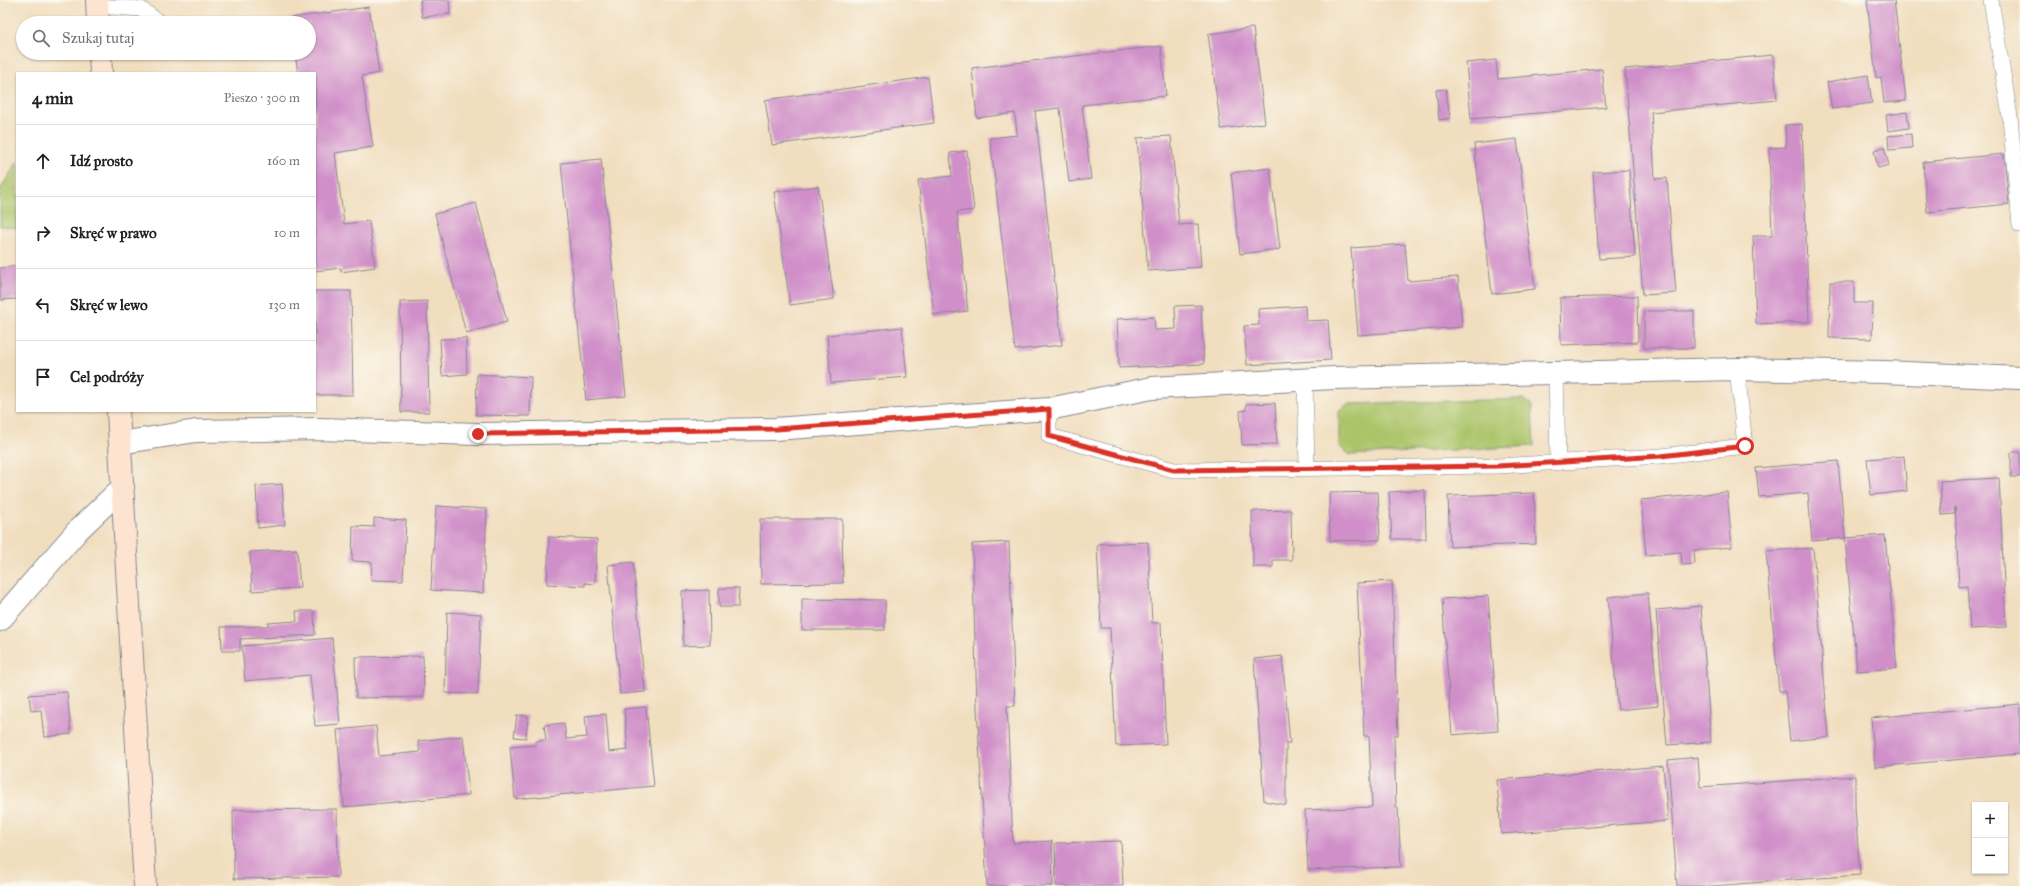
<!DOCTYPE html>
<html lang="pl">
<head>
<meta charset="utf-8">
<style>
	body { margin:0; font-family:"IM FELL Great Primer",serif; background:#f2f2f2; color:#222 }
	.controls { position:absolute; right:12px; bottom:12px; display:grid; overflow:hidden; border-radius:0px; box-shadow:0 1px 3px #0004 }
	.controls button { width:36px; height:36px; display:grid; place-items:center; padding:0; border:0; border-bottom:1px solid #e0e0e0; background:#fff; color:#222; font:20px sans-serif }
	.stop { position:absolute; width:12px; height:12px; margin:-9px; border:3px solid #d93025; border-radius:50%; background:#fff }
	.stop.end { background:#d93025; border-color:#fff; box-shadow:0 1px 4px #0008 }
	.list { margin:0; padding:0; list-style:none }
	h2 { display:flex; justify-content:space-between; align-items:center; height:52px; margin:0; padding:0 16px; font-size:17px }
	h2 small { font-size:13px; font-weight:400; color:#767676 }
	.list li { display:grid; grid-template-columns:26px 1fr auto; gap:12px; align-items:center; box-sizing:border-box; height:72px; padding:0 16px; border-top:1px solid #e0e0e0 }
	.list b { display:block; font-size:15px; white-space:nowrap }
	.list em { font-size:13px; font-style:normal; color:#767676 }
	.icon { flex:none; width:22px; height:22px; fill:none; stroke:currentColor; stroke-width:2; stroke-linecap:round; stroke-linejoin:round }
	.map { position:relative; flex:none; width:2020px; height:886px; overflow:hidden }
	.search { position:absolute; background:#fff; box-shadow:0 1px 3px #0004; left:16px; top:16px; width:300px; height:44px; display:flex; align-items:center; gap:10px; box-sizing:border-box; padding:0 14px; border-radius:22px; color:#767676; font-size:15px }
	.panel { position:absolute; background:#fff; box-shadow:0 1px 3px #0004; left:16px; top:72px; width:300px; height:340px; border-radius:0px }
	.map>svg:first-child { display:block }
</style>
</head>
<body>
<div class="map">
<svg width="2020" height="886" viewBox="0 0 2020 886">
	<rect width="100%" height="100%" fill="#fbf7ec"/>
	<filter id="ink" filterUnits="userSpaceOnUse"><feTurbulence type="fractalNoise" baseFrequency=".025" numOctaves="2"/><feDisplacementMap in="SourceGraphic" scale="8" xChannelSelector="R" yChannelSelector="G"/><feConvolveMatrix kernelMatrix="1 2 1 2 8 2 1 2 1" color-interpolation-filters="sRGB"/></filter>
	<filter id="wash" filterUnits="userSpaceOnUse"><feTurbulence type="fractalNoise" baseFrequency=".012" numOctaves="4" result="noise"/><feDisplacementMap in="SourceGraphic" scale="16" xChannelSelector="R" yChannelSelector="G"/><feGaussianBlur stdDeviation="0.9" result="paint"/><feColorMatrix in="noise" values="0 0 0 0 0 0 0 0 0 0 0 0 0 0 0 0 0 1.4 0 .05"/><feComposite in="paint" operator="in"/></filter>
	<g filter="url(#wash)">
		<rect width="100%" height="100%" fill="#f1debf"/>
		<path fill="#abc469" stroke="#637a64" d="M17,162V228L0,226V190Z
			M1523,399L1532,406L1534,446L1350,455L1339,446V410L1348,404Z"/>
		<g id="blocks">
			<path fill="#d08fc9" d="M420,0H449L450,14L422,17Z
				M1867,0H1894L1906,101L1884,103L1881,77L1876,78Z
				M369,7L379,73L362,76L373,147L335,153L344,224L369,221L375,267L341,272V268L315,271V73H298L295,53H309V23H290V18Z
				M1253,28L1265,123L1221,129L1208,34Z
				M1161,46L1166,96L1082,105L1091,179L1069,182L1060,108L1035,111L1062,345L1015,350L990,138L1017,135L1015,113L977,118L972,68Z
				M1773,55L1777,100L1651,112L1655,179L1667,178L1676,293L1643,295L1625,69Z
				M1496,60L1498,79L1602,69L1606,107L1471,119L1466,63Z
				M1868,75L1872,103L1832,109L1827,82Z
				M928,77L934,123L772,145L765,100Z
				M1446,89L1450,118L1439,120L1436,90Z
				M1907,112L1909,128L1888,131L1886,115Z
				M1802,124L1809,322L1756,324L1753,236H1772L1769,148L1786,147L1785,125Z
				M1911,134L1912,148L1889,150L1888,136Z
				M1171,136L1179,225L1198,224L1201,267L1148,271L1137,138Z
				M1517,139L1535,289L1492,294L1474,144Z
				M1884,147L1889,165L1878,168L1874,150Z
				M967,151L974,210L957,212L968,311L934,315L918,180L952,176L950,153Z
				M2004,154L2009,204L1927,212L1923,162Z
				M601,159L626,396L586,400L561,163Z
				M1270,168L1280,249L1240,254L1231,173Z
				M1629,170L1635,257L1599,259L1593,172Z
				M818,186L834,299L790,305L774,192Z
				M476,203L507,322L466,333L435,214Z
				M1405,244L1408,281L1458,277L1462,327L1358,335L1351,248Z
				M17,266V299L0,300V268Z
				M1830,282H1854V303H1873L1872,339L1829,338Z
				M315,291H351L353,395H315Z
				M1637,296L1638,342L1561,345L1560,298Z
				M427,301L429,412H401L400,302Z
				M1201,305L1204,364L1119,368L1117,319L1154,317L1155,330L1176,329L1175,306Z
				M1305,306L1306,321L1328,320L1331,360L1247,365L1244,326L1259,325L1258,309Z
				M1644,311H1694V348H1644Z
				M902,327L907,377L831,383L827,335Z
				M466,338L467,374L442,376L440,339Z
				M477,374L531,377L530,416L476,415Z
				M1275,403L1277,444L1242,445L1240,411L1246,410V404Z
				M2011,452H2020V477H2011Z
				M1904,456L1907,491L1871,495L1867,459Z
				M1838,461L1845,538L1812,541L1808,493L1759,497L1756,468Z
				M1999,478L2006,627L1970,629L1967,586L1959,587L1955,507V514L1942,515L1940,481Z
				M282,484L285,525L258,528L256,486Z
				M1425,490L1426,539H1392L1389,492Z
				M1378,492L1380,540L1330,541L1329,493Z
				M1727,492L1732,547L1694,550L1695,564L1682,565L1681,552L1646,555L1641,500Z
				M1534,493L1536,544L1450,547L1448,496Z
				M436,506L487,509L483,593L431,590Z
				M1291,510L1292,560H1273V567H1253L1252,511Z
				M374,518L406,520L403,581L371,580L372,562L352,561L353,526L374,527Z
				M760,519H842L843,583L761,584Z
				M1885,535L1897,668L1857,671L1845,538Z
				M549,537L597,539L595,584L585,583V586L547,584Z
				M1009,542L1015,706H1007L1013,843L1052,841L1053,886H987L977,707L972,544Z
				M1148,542L1152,623H1161L1166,744L1116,746L1110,628H1101L1097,544Z
				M1813,548L1829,737L1790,741L1785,691H1779L1766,551Z
				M297,549L300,588L252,591L250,552Z
				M633,562L645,692L620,694L608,565Z
				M1392,581L1398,735H1394L1396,807H1398L1401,867L1308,870L1305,810L1372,807L1369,736H1364L1357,583Z
				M719,588H739L738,607H719Z
				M709,590L710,645L683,646L682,591Z
				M1648,593L1658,706L1618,710L1608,597Z
				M1488,596L1498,731L1452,735L1442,599Z
				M802,599L885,600V630H802Z
				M1701,606L1711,742L1667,745L1656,610Z
				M296,611H314L315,635L240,639V651H222L221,627L268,626V623L297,621Z
				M447,612L481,614L478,694L445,693Z
				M332,638L340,724L315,726L310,675L245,681L242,646Z
				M423,656L424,697L356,698L355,657Z
				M1282,656L1290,743H1286V805L1264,801L1254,659Z
				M67,692L71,734L44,737L41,710L31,711L29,695Z
				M2020,704V754L1875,767L1871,718Z
				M646,707L654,786L515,799L510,747L536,745V741L546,740L544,725L564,723L566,739L587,737L585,716L606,714L609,752L628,750L624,709Z
				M517,715L528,716L526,738L514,737Z
				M376,726L379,756L420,752L418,741L463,736L469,795L344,807L337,730Z
				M1698,757L1700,787L1855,776V807L1860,875L1711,886H1677L1668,760Z
				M1663,766L1668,821L1501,834L1497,780Z
				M337,809L338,877L234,879L233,810Z
				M1121,841L1123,886H1056L1055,843Z"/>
		</g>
	</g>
	<g filter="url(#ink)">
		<use href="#blocks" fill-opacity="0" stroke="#86868e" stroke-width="1"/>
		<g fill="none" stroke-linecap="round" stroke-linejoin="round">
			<defs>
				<path id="service" d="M1991,0L2010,117L2020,225
					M98,6L141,9L160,23
					M1556,373L1558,463
					M1305,379L1307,468
					M1049,409V436L1174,470L1498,466L1661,456L1745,446L1737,369"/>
				<path id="minor" d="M120,443L196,431L320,429L478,434L775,429L1049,409L1152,388L1334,378L1737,369L1884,372L2020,378
					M0,620L79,529L123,487"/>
				<path id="secondary" d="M97,0L98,23
					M100,53L101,73
					M118,411L145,886"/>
			</defs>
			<use href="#service" stroke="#86868e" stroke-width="16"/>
			<use href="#minor" stroke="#86868e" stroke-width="24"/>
			<use href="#secondary" stroke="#86868e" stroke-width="24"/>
			<use href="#service" stroke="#fff" stroke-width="15"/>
			<use href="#minor" stroke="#fff" stroke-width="22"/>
			<use href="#secondary" stroke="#fde4d1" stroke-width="22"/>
		</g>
	</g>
	<g fill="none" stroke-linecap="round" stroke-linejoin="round" filter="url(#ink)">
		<path stroke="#d93025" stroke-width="5" d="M478,434L776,429L1049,409V436L1174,470L1498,466L1661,456L1745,446"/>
	</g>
</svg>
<div class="controls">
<button>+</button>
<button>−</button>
</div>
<div class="stop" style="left:1745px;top:446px"></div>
<div class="stop end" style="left:478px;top:434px"></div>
<div class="search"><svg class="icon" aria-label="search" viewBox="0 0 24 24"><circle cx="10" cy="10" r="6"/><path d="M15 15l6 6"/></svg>Szukaj tutaj</div>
<section class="panel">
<h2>4 min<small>Pieszo · 300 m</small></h2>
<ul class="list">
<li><svg class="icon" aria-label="ahead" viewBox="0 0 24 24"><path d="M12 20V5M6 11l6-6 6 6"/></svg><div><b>Idź prosto</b></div><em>160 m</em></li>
<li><svg class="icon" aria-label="right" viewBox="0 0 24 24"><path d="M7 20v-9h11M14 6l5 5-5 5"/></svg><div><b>Skręć w prawo</b></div><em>10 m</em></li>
<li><svg class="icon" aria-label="left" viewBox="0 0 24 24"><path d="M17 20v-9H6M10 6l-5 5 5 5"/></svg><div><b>Skręć w lewo</b></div><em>130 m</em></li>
<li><svg class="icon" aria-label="arrive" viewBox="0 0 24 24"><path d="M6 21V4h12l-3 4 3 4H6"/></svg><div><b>Cel podróży</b></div></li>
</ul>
</section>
</div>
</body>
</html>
